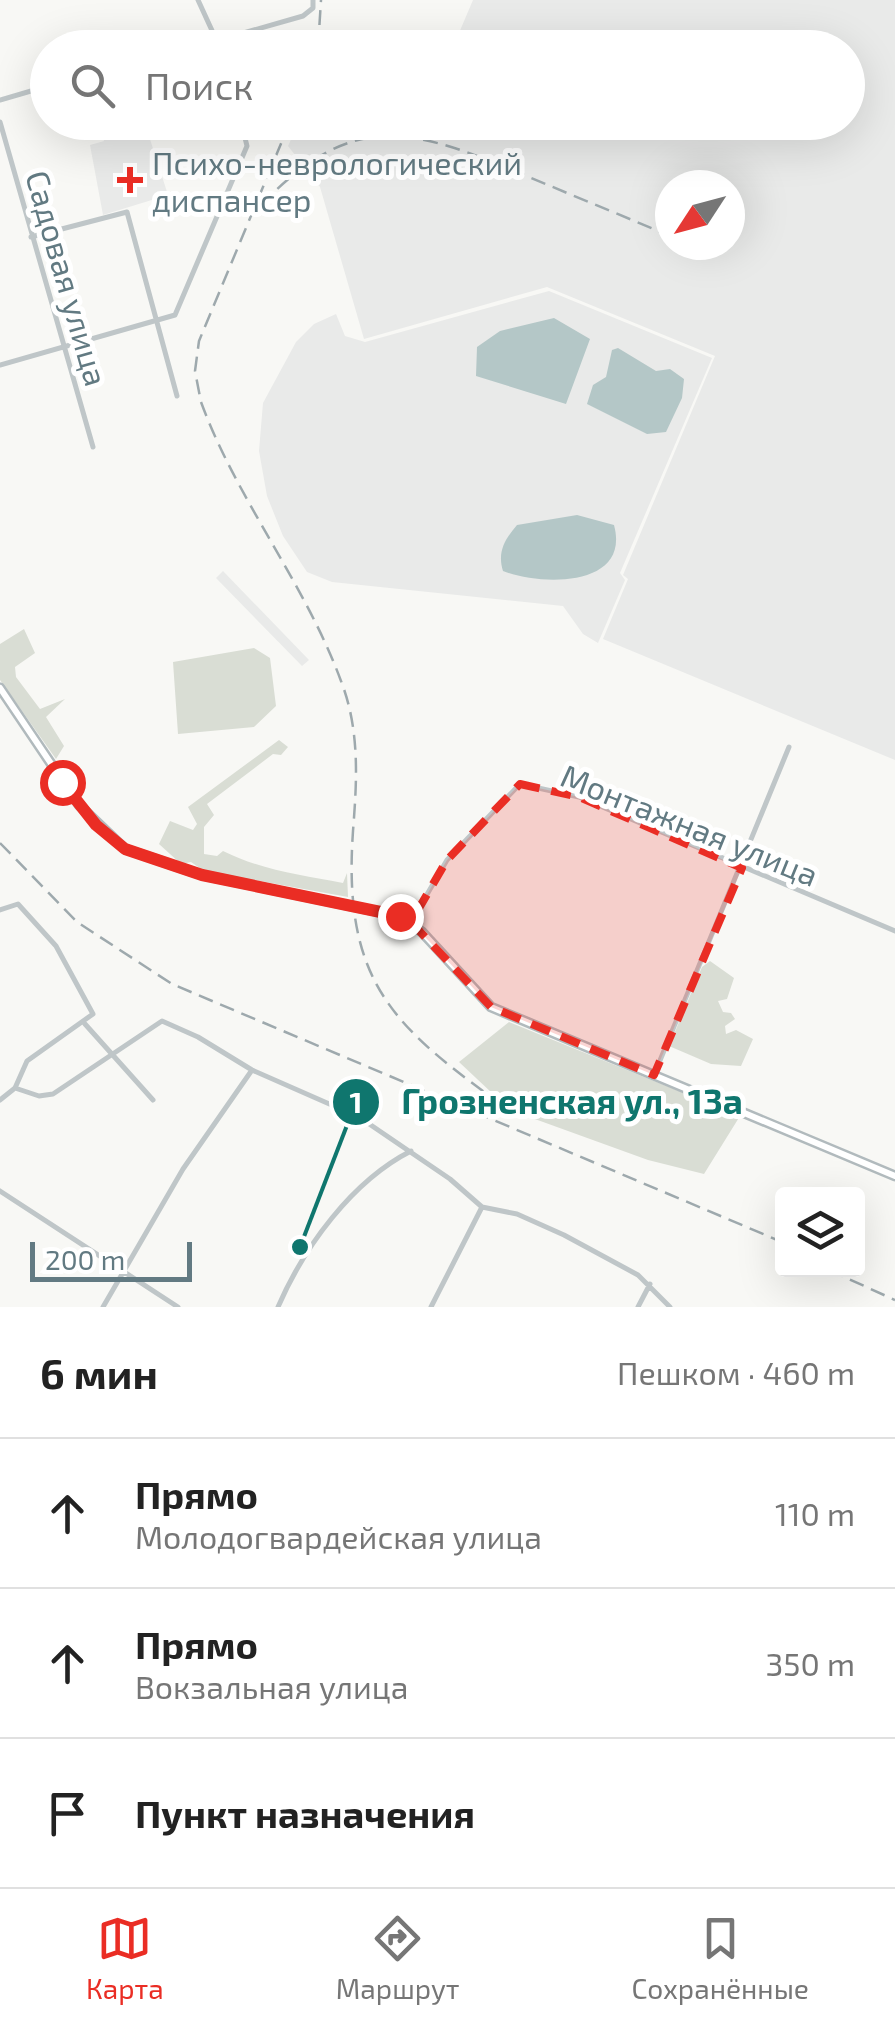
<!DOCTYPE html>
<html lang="ru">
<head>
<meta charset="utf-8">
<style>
	body { margin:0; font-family:"Exo 2",sans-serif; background:#f6f6f6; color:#222 }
	.controls { position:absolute; right:30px; bottom:30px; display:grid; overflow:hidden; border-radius:10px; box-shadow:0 10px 40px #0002 }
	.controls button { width:90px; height:90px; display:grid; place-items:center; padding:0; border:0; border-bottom:2px solid #e0e0e0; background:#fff; color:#222; font:50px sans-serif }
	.compass { position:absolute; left:655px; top:170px; width:90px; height:90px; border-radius:50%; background:#fff; box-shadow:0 10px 40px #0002; rotate:234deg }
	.scale { position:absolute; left:30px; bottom:25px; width:162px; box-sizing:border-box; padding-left:10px; border:5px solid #627a82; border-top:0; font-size:28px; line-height:35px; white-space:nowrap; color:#627a82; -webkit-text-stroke:8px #fff; paint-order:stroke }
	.stop { position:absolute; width:30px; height:30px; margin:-22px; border:8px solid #ea2d24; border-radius:50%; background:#fff }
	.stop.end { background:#ea2d24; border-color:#fff; box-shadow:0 2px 10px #0008 }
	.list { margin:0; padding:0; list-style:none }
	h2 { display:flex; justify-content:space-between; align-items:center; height:130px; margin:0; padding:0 40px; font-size:42px }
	h2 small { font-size:32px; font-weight:400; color:#767676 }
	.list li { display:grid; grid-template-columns:65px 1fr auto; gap:30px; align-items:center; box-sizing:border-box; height:150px; padding:0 40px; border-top:2px solid #e0e0e0 }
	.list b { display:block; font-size:38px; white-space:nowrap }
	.list p { margin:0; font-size:32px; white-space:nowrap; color:#767676 }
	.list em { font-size:32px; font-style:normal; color:#767676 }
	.icon { flex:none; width:55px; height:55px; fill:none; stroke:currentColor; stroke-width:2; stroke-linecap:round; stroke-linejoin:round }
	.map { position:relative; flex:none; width:895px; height:1307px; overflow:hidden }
	.search { position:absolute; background:#fff; box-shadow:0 10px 40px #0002; left:30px; right:30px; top:30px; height:110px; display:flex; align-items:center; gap:25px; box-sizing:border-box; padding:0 35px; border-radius:55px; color:#767676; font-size:38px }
	.sheet { height:580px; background:#fff }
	nav { display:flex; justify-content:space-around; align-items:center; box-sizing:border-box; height:140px; border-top:2px solid #e0e0e0; background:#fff; font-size:28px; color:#767676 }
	nav a { display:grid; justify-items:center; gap:5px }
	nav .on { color:#ea2d24 }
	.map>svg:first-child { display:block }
</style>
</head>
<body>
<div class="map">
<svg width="895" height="1307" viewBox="0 0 895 1307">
	<rect width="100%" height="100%" fill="#f8f8f5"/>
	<path fill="#e9eae9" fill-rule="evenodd" d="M473,0H895V760L603,639L628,579L623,575L715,356L547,287L364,339L320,187L288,146L299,122H848V48L453,47ZM670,185H730V245H670Z
		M189,123L149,136L168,195L103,215L90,145L104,141L99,123Z
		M549,291L712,358L620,573L625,580L598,643L583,634L563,606L332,582L307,572L283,536L267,496L259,451L263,403L296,342L314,324L336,314L345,336L365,342Z
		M223,571L309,660L302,666L216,578Z"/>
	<path fill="#d9ddd4" d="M24,629L35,653L15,667L16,677L40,709L65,699L46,717L64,746L56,759L0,680V644Z
		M254,648L270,658L276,706L254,727L178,734L173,662Z
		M279,740L288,747L281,755L273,754L207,804L214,815L204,827V854L217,856L223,851C261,870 301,875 343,883L347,873L348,897L204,871L191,862L181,864L159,844L170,821L193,830L197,824L188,807Z
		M710,961L734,978L727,999L718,1001L723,1012L731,1013L735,1019L725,1026L726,1034L736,1030L753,1039L741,1066L711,1064L669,1046L702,967Z
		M509,1022L740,1116L704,1174L648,1160L510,1110L459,1062Z"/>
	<path fill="#b4c7c7" d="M554,318L590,339L566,404L476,376L477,347L500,331Z
		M618,348L656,371L670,369L684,379L682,398L666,432L647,434L587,404L593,385L606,377L612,350Z
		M577,515L614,525C631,588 540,586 503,571C497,552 505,539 517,525Z"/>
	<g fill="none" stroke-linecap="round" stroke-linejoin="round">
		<defs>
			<path id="secondary" d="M0,688L79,805L125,849L202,875L399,916L422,932L491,1007L895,1176"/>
		</defs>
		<use href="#secondary" stroke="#b1babd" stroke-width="11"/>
		<path stroke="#bfc6c8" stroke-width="5" d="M198,0L220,48
			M191,48L303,16L313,8V0
			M0,100L48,86
			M0,122L93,447
			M31,237L127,212L177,396
			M0,365L175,315L247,146L241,122
			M0,910L18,904L56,946L93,1014L27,1061L15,1088L0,1100
			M411,922L447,860L520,784L579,797L895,931
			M85,1024L153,1100
			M654,1075L789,747
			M15,1088L39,1096L53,1094L162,1021L198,1037L252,1070L359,1117L450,1179L482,1207L517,1214L564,1235L638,1275L670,1307
			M0,1191L178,1307
			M103,1307L183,1169L252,1070
			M278,1307C304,1247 352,1181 411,1151
			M431,1307L482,1207
			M638,1307L650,1284"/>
		<use href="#secondary" stroke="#fff" stroke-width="6"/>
		<path stroke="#9ea9ad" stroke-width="2.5" stroke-dasharray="15 8" stroke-linecap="butt" d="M318,48L321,0
			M290,122L199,341L195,371L201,402C237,500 305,583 341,681C360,730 357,780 353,831C342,987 397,1030 515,1114
			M261,205C353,109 412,128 522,174C571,195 621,215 670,236
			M0,843L77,922L172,984L782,1242
			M829,1270L895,1300"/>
	</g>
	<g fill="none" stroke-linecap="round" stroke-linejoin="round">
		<path stroke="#ea2d24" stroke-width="12" d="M62,782L96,825L125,849L202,875L400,916"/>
	</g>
	<path fill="#ea2d24" fill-opacity="0.2" stroke="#ea2d24" stroke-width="8" stroke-dasharray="20 12" stroke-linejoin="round" d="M520,784L579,797L742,868L654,1075L491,1007L411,922L447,860Z"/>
	<path fill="#ea2d24" stroke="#fff" stroke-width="4" d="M125 165h10v10h10v10h-10v10h-10v-10h-10v-10h10z"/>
	<g text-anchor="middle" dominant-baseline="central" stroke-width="10" stroke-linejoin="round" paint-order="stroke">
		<g font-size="32" fill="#627a82" stroke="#fff" text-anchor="start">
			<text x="152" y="162">Психо-неврологический<tspan x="152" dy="37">диспансер</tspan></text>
		</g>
		<g font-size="32" fill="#627a82" stroke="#fff">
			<text transform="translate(68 278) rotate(74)">Садовая улица</text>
			<text transform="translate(690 824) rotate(22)">Монтажная улица</text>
		</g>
	</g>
	<path fill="none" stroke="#0f766e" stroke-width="4" d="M300 1247L356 1102"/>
	<g fill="#0f766e" stroke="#fff" stroke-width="4">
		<circle cx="300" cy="1247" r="10"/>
		<circle cx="356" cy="1102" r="25"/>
	</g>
	<g font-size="30" text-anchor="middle" font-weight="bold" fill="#fff">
		<text x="356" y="1113">1</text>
	</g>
	<g font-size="35" text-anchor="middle" font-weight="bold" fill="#0f766e" stroke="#fff" stroke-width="10" stroke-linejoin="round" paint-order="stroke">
		<text x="572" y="1114">Грозненская ул., 13а</text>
	</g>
</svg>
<div class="controls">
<button><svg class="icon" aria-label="layers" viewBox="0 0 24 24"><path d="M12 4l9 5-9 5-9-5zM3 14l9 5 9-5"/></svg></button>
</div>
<svg class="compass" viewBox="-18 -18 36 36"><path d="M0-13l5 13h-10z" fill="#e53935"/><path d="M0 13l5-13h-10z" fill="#767676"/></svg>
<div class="scale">200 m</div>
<div class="stop" style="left:62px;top:782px"></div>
<div class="stop end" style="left:400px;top:916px"></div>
<div class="search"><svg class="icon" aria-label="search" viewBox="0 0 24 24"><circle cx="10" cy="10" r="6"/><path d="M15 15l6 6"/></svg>Поиск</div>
</div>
<section class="sheet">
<h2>6 мин<small>Пешком · 460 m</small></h2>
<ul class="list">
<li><svg class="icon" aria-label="ahead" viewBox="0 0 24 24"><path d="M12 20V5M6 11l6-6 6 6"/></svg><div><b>Прямо</b><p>Молодогвардейская улица</p></div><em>110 m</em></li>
<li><svg class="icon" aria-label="ahead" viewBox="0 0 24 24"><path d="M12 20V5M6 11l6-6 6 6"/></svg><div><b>Прямо</b><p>Вокзальная улица</p></div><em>350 m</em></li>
<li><svg class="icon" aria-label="arrive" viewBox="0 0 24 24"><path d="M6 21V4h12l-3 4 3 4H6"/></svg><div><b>Пункт назначения</b></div></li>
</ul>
</section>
<nav>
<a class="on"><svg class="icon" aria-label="map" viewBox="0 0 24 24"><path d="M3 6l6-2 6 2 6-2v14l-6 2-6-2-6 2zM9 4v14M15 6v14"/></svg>Карта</a>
<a><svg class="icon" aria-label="directions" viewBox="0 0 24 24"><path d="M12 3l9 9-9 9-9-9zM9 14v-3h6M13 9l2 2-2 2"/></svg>Маршрут</a>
<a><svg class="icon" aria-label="saved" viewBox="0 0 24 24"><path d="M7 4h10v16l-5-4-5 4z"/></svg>Сохранённые</a>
</nav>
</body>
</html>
